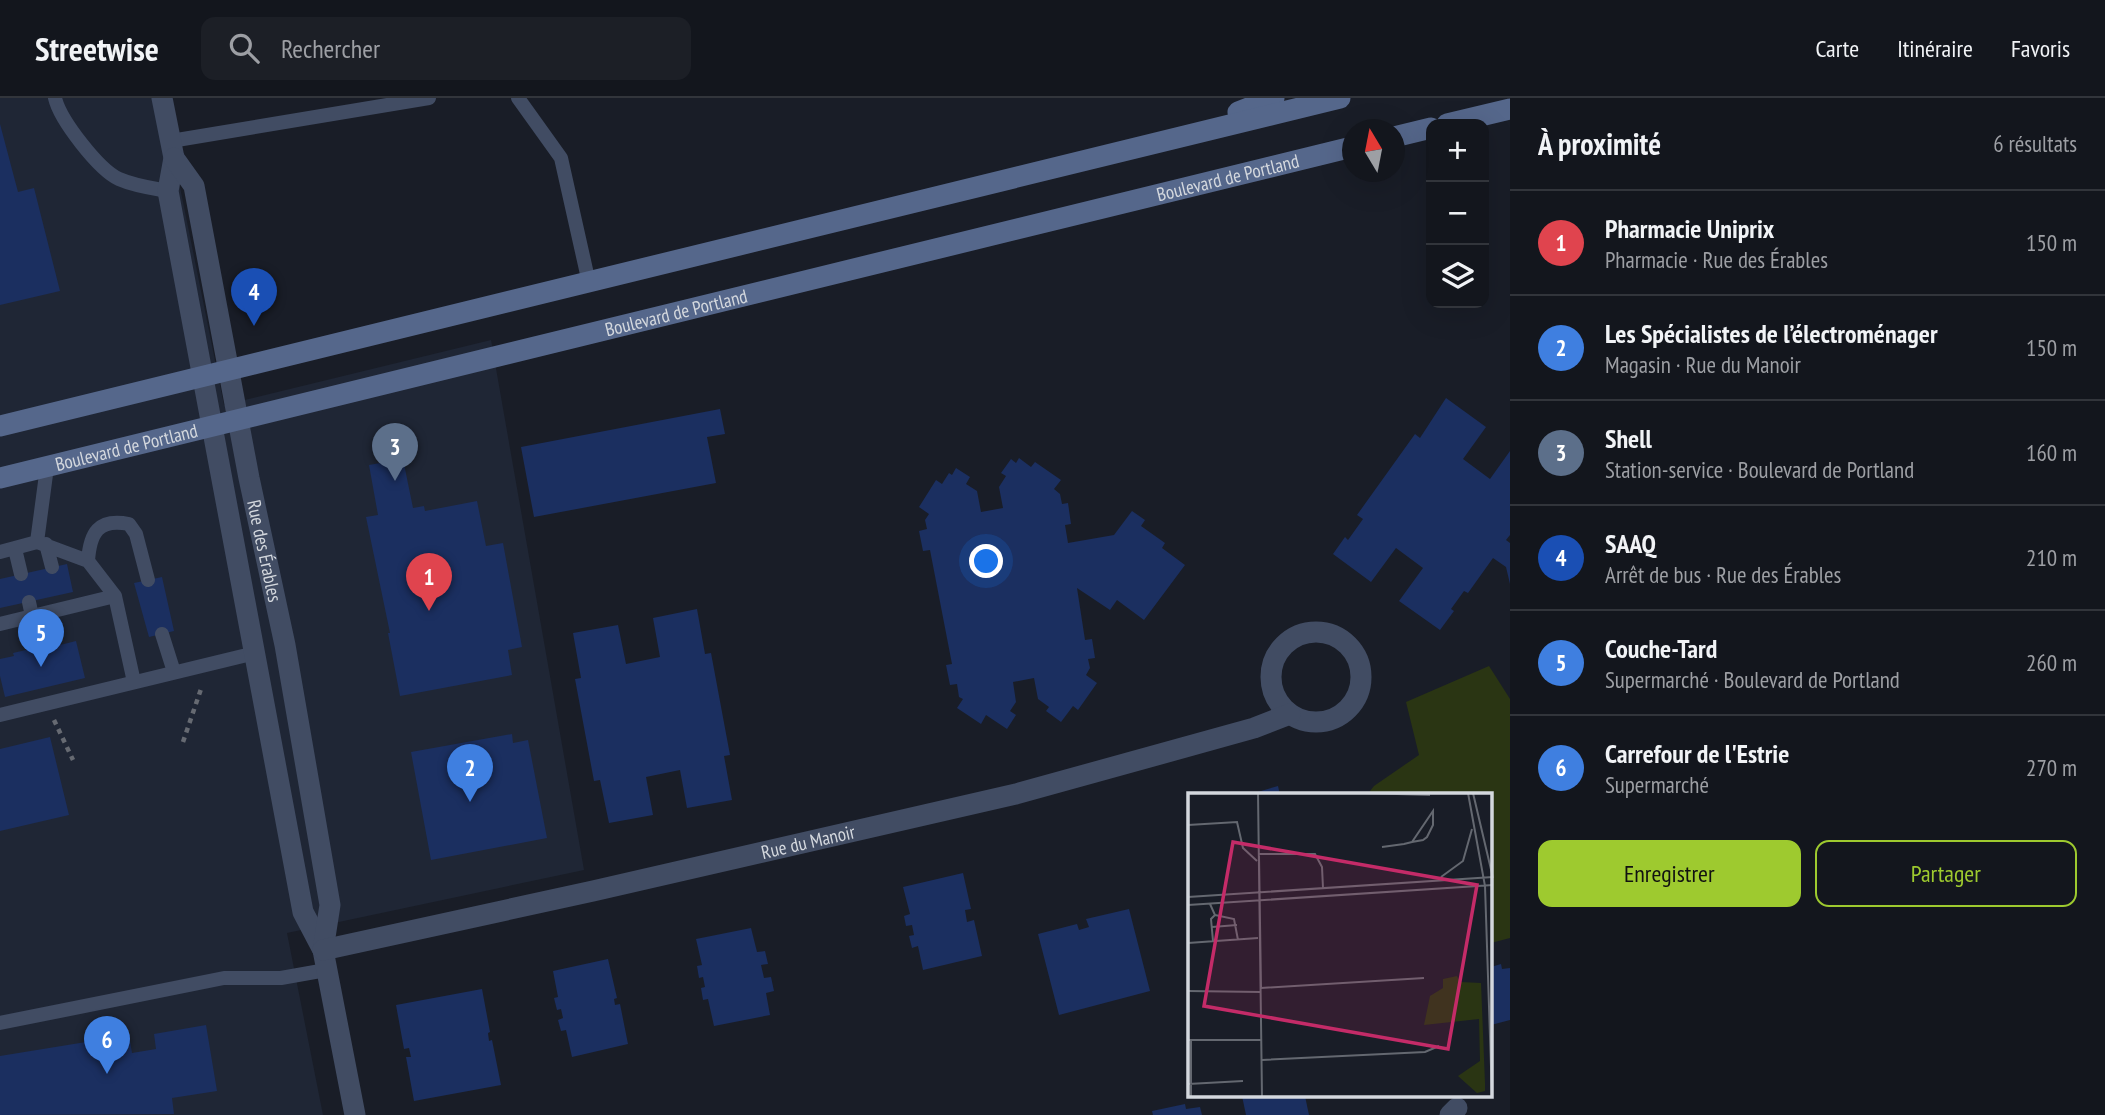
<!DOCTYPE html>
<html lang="fr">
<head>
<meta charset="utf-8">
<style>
	body { margin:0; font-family:"PT Sans Narrow",sans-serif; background:#1c1f26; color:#f1f3f6 }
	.controls { position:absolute; right:21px; top:21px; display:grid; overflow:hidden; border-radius:14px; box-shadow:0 7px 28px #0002 }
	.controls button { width:63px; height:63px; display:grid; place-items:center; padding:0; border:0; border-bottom:2px solid #32353b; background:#13161d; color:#f1f3f6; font:35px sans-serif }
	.compass { position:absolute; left:1342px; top:21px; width:63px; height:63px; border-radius:50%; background:#13161d; box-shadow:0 7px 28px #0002; rotate:350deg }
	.you { position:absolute; left:987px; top:464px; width:24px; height:24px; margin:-18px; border:5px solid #fff; border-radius:50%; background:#1a73e8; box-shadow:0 0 0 10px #1a73e833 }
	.badge { display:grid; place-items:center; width:46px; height:46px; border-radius:50%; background:#9eca2f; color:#fff; font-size:23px; font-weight:700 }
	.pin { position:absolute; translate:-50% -58px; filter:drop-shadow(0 2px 4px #0008) }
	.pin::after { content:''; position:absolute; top:37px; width:24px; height:21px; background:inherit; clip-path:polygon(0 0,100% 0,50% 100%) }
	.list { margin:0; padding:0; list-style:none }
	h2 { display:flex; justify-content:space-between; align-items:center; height:91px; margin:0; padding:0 28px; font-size:30px }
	h2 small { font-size:23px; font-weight:400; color:#9d9fa4 }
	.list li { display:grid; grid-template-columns:46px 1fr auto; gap:21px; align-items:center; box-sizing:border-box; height:105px; padding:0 28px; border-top:2px solid #32353b }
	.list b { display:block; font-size:26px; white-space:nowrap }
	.list p { margin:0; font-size:23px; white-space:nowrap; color:#9d9fa4 }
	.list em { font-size:23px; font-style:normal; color:#9d9fa4 }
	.actions { display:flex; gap:14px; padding:21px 28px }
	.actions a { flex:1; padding:16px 0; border:2px solid #9eca2f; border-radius:14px; text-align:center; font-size:24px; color:#9eca2f }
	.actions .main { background:#9eca2f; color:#111 }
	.icon { flex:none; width:38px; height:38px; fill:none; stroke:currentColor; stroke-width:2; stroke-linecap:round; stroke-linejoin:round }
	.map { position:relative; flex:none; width:1510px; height:1017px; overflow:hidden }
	header { display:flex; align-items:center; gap:42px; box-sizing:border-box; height:98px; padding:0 35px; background:#13161d; border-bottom:2px solid #32353b }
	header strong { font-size:33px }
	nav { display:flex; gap:38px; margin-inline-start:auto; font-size:24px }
	.search { width:490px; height:63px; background:#1c1f26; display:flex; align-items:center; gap:18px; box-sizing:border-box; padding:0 24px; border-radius:14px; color:#9d9fa4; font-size:26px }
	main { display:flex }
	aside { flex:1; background:#13161d }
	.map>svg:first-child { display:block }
</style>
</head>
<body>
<header>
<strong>Streetwise</strong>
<div class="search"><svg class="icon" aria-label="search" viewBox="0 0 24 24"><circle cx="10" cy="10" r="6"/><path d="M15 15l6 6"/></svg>Rechercher</div>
<nav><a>Carte</a><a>Itinéraire</a><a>Favoris</a></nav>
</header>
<main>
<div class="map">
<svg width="1510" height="1017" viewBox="0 0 1510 1017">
	<rect width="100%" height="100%" fill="#191d27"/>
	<path fill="#1f2635" d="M0,0H162L224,307L491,242L584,772L287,835L323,1017H0Z"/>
	<path fill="#2a3513" d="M1489,568L1510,601V840L1491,845V697H1367L1374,688L1419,657L1406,604Z"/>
	<path fill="#1b2f60" d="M0,26L18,94L34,90L60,193L0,207Z
		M1446,300L1486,329L1463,361L1490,381L1510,353V437L1506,442L1510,445V486L1506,469L1493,460L1468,495L1464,493L1451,511L1454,513L1440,532L1399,503L1423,470L1396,450L1371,484L1333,456L1345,439L1348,442L1363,421L1357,417L1415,336L1420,340Z
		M720,311L725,336L707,339L716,385L534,419L521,349Z
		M1019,360L1031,369L1035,364L1061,382L1054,391L1060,396L1062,406L1068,405L1071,426L1065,427L1068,445L1114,437L1132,413L1145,422L1141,428L1165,445L1162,450L1185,467L1144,522L1117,502L1110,512L1077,490L1085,542L1092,541L1095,560L1088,561L1090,570L1086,577L1097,585L1078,612L1073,608L1061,624L1046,613L1049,609L1038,601L1034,580L1013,584L1016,604L1010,613L1016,617L1007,631L986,617L981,626L957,610L963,601L959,599L957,586L950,587L946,567L952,566L930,452L923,453L919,433L927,431L925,422L929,416L919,409L936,382L942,386L949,375L952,377L956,370L970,379L966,386L977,393L981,414L1003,410L999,389L1006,378L1001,375L1011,361L1016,365Z
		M403,361L413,410L424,408L425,413L477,403L486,448L503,445L522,549L508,552L512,577L400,598L388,535H390L366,419L378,417L369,367Z
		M67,466L73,494L0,510V481Z
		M162,479L174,533L149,539L134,485Z
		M697,511L705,556L711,555L730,657L724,658L732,702L687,710L680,672L646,679L653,717L609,725L600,682L594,683L575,581L581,580L573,535L618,527L626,566L660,559L653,520Z
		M76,543L85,580L5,599L0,578V561L14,558L13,555L51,546L52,549Z
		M512,636L513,645L528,642L547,740L431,762L411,654Z
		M50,639L69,717L0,733V651Z
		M1278,688L1280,697H1251V696Z
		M963,775L971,811L965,812L967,824L974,822L982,858L923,872L918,848L912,850L909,838L914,837L912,827L906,828L904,818L910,816L903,789Z
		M1129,811L1150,893L1059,917L1038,836L1077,826L1079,832L1089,829L1086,821Z
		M751,830L757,854L765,853L768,866L761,867L764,880L771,879L774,893L766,895L770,917L714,928L708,901L703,902L701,890L705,889L703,879L699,880L697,868L702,867L696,841Z
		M608,861L617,900L614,901L615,907L620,906L628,946L572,959L566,932L561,933L558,922L563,920L561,911L557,912L554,900L558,899L553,873Z
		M1501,866L1502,871L1510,870V922L1491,927V869Z
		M482,891L490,934L488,935L489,943L492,942L501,987L414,1003L406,959H411L409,950L404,951L396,907Z
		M206,927L217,993L172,1000L174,1016L0,1017V958L129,937L132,955L156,951L154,936Z
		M1242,998H1305L1309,1017H1246Z
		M1185,1006L1186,1011L1200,1009L1202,1017H1153L1152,1013Z"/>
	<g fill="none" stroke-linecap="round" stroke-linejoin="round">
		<path stroke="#666a72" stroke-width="4.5" stroke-dasharray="5 5" stroke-linecap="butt" d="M54,622L73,662
			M183,644L202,588"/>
		<path stroke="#414c63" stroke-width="14" d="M55,0C60,22 99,72 119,81C135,88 151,90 168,93
			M518,0L561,60L589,185
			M171,43L429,0
			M37,444L47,369
			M46,446L52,469
			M15,451L21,476
			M0,454L37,444L88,463L115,498L134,584
			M88,463C90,435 98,420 129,426L136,436L148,482
			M29,504L32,518
			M0,526L115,498
			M162,536L174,574
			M0,617L255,555
			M0,925L224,880H281L326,872"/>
		<g stroke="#414c63" stroke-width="21">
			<path d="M162,0L174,60L168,93L303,814L323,852L355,1017"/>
			<path id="s1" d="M174,60L194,88L249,380L285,547L330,807L323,852"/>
			<circle cx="1316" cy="579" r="45"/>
			<path id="s2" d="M323,852L593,793L1016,696L1254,630L1290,616"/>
			<path d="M1450,1017L1457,1010"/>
		</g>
		<g stroke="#55678b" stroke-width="21">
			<path d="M1238,14L1274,0"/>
			<path d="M1447,26L1510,11"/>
			<path d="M1394,39L1431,30"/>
			<path d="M0,328L1340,0"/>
			<path id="s3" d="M0,380L1352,49"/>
		</g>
	</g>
	<g text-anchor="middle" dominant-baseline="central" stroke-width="5" stroke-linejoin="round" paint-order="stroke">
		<g font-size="19" fill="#d4d8de" stroke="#191d27">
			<text stroke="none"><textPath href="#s3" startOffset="1264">Boulevard de Portland</textPath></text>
			<text stroke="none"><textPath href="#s3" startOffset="696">Boulevard de Portland</textPath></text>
			<text stroke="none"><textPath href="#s3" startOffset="130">Boulevard de Portland</textPath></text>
			<text stroke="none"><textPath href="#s1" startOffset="406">Rue des Érables</textPath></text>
			<text stroke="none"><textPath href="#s2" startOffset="497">Rue du Manoir</textPath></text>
		</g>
	</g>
	<g transform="translate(1188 695)">
		<rect width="304" height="304" fill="#191d27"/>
		<path d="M269,183L272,189L293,190L297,290V298L289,300L270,283L292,268L291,226L236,232L242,203L255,195V186Z" fill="#2a3513"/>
		<path fill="none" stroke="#646870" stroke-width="2" d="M70,0L74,304M175,0L242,2M280,0L297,93L304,304M285,0L305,85M0,32L49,29L55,55L69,68M194,54L216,51L224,49L235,47L239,44L245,32V18L224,49M71,61H127L134,74L135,95M71,63L73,195M253,84L275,68L284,36M0,104L305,84M22,111L27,122L23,126L25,148M0,112L305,92M27,122L46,126L50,147M24,134L49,132M0,150L70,145M73,195L236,185M0,198L73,199M0,247H74M74,267L237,259L251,253M0,291L55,288M3,304V247"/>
		<path fill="#c42b68" fill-opacity="0.15" stroke="#c42b68" stroke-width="3.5" d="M45,49L289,92L260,256L16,213Z"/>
		<rect width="304" height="304" fill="none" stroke="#d4d8de" stroke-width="3.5"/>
	</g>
</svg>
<div class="controls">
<button>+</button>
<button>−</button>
<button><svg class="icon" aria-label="layers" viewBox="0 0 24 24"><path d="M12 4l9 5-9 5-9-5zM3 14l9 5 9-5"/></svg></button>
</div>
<svg class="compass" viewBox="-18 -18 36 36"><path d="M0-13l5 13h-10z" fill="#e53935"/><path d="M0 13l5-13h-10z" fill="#9d9fa4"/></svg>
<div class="you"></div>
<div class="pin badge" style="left:429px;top:513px;background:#e0444e">1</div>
<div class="pin badge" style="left:470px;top:704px;background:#3f7fe0">2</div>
<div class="pin badge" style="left:395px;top:383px;background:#5c6f8a">3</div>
<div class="pin badge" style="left:254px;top:228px;background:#1a4fb4">4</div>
<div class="pin badge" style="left:41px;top:569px;background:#3f7fe0">5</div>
<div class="pin badge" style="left:107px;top:976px;background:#3f7fe0">6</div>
</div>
<aside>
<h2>À proximité<small>6 résultats</small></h2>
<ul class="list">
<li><span class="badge" style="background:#e0444e">1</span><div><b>Pharmacie Uniprix</b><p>Pharmacie · Rue des Érables</p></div><em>150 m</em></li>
<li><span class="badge" style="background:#3f7fe0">2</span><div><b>Les Spécialistes de l’électroménager</b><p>Magasin · Rue du Manoir</p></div><em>150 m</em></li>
<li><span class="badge" style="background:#5c6f8a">3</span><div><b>Shell</b><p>Station-service · Boulevard de Portland</p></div><em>160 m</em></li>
<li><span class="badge" style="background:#1a4fb4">4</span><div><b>SAAQ</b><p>Arrêt de bus · Rue des Érables</p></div><em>210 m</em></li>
<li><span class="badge" style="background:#3f7fe0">5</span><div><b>Couche-Tard</b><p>Supermarché · Boulevard de Portland</p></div><em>260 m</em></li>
<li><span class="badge" style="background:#3f7fe0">6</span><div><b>Carrefour de l'Estrie</b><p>Supermarché</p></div><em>270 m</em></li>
</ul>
<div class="actions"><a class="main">Enregistrer</a><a>Partager</a></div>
</aside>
</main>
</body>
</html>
